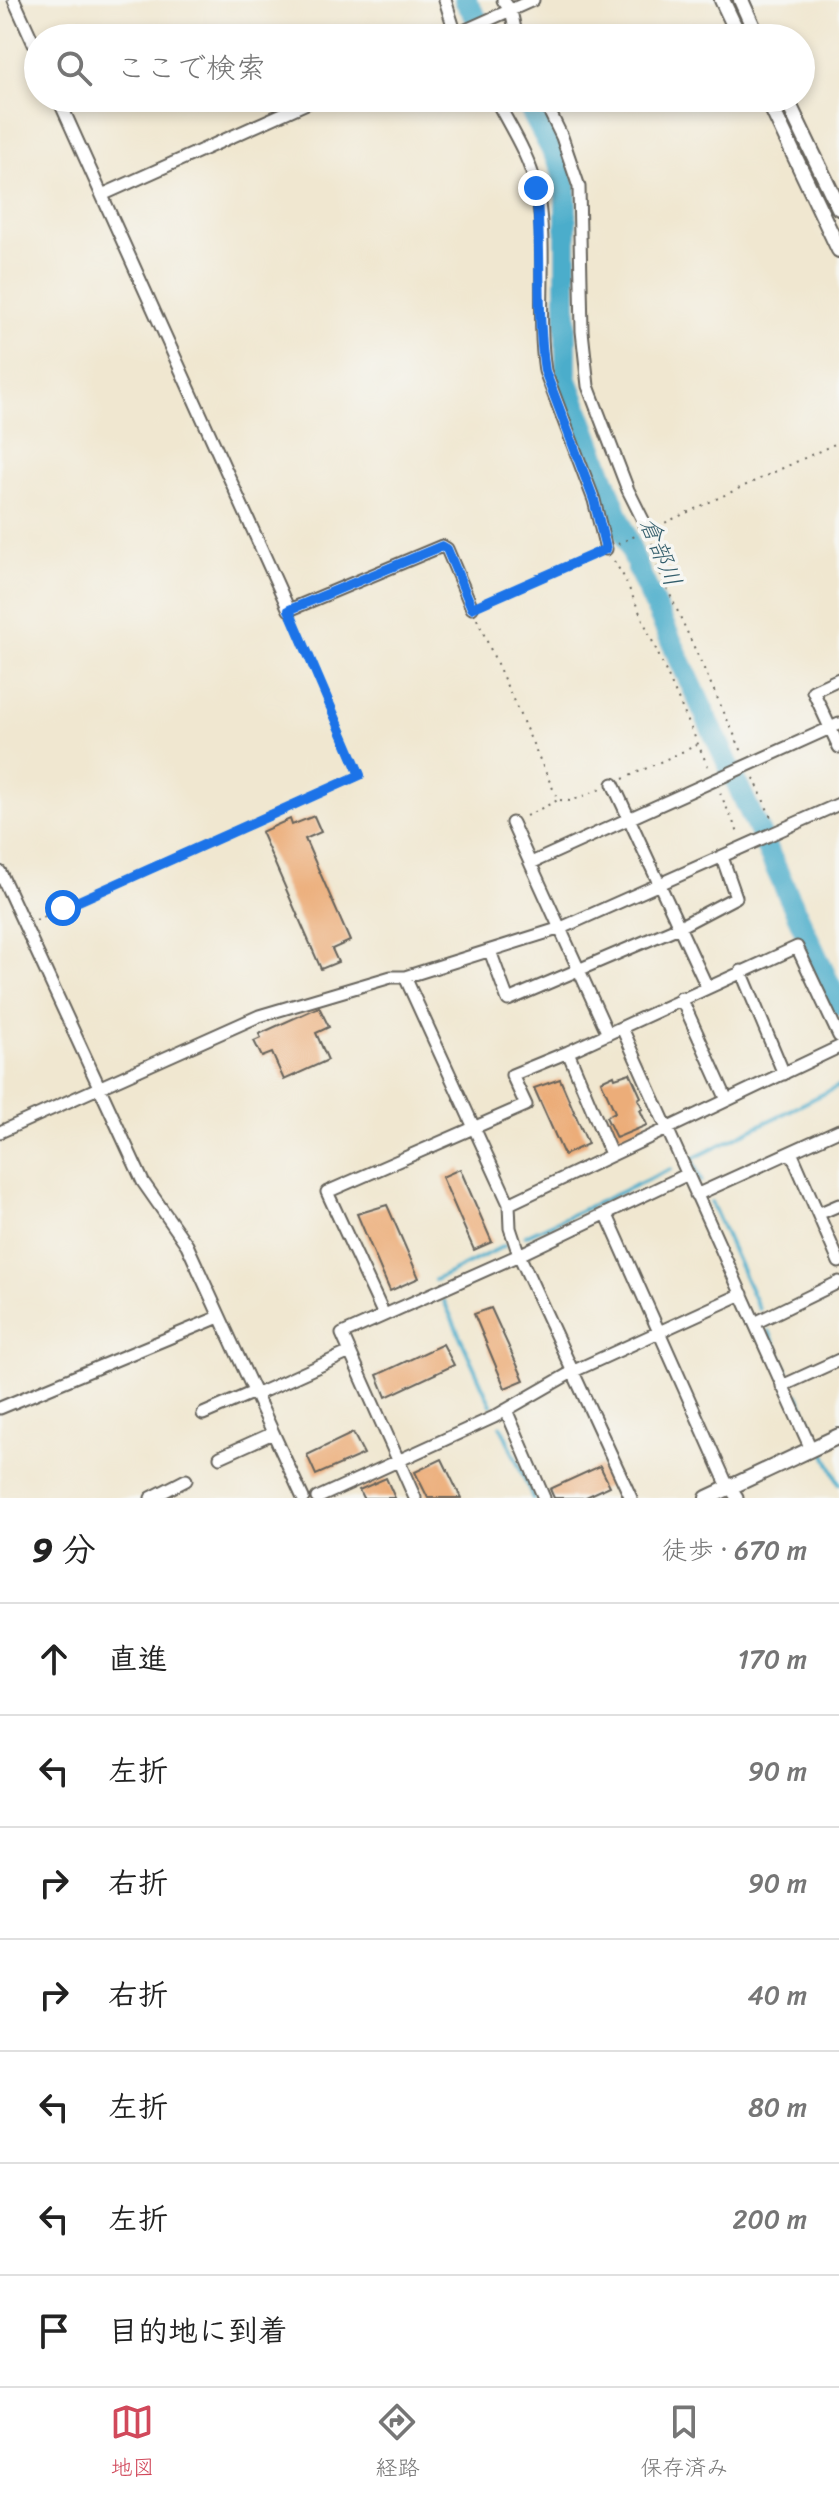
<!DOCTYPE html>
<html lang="ja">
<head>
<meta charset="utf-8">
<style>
	body { margin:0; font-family:Sriracha,"Klee One",sans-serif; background:#f6f6f6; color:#222 }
	.stop { position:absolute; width:24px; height:24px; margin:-18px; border:6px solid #1a73e8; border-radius:50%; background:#fff }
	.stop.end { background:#1a73e8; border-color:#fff; box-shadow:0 2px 8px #0008 }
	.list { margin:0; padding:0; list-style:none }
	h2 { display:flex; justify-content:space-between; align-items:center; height:104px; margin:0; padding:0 32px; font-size:34px }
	h2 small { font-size:26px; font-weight:400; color:#767676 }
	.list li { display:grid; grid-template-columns:52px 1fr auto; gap:24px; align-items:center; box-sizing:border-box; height:112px; padding:0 32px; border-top:2px solid #e0e0e0 }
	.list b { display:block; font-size:30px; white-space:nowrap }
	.list em { font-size:26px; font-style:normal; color:#767676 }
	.icon { flex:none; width:44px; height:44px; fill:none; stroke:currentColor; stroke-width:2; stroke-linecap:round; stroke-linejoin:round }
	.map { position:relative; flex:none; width:839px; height:1498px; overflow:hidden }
	.search { position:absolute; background:#fff; box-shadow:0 4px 12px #0003; left:24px; right:24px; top:24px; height:88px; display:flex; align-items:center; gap:20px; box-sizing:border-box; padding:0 28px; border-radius:44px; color:#767676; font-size:30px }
	.sheet { height:888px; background:#fff }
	nav { display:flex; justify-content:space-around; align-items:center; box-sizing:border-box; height:112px; border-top:2px solid #e0e0e0; background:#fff; font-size:22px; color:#767676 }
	nav a { display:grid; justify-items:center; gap:4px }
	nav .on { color:#d1495b }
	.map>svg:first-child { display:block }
</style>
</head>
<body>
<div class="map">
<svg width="839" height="1498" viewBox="0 0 839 1498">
	<rect width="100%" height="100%" fill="#f6f6f2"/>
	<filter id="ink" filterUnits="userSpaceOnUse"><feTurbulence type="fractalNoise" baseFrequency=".0125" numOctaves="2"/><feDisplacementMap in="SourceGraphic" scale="16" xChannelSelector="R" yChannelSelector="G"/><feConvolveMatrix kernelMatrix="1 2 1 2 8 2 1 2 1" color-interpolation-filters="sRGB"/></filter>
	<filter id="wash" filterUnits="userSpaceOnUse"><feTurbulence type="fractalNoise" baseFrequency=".006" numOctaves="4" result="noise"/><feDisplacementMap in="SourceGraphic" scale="32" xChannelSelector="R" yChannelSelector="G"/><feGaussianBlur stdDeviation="1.8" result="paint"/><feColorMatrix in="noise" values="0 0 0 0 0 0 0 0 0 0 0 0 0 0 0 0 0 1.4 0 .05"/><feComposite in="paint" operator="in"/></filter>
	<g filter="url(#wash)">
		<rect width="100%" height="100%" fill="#f0e7d0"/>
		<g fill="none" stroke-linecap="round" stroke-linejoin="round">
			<path stroke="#4cadcb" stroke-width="4" d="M701,1181L692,1159L839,1086
				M711,1202L759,1309
				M525,1236L671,1169
				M435,1280L504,1246
				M444,1301L491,1405
				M769,1331L787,1371
				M798,1395L816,1434
				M501,1426L533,1498
				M823,1450L839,1484"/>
			<path stroke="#4cadcb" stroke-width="22" d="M465,0L489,38
				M524,98L560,165L566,187V377L639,571L839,1005"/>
		</g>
		<g id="blocks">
			<path fill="#ecad79" d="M314,816L321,832L305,839L350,941L332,949L338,962L321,969L261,832L290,819L292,825Z
				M319,1007L329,1027L316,1033L328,1060L284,1080L272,1053L262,1057L254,1041L261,1038L259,1034Z
				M630,1073L641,1097L638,1099L643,1109L640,1110L647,1125L616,1138L606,1117L615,1112L601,1081L614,1075L615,1078Z
				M560,1079L588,1144L564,1155L534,1088Z
				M460,1169L492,1242L474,1250L442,1177Z
				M387,1205L419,1278L390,1291L357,1214Z
				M491,1308L524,1380L505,1388L474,1314Z
				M443,1344L454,1365L386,1397L377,1375Z
				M353,1433L364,1454L316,1475L307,1455Z
				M442,1459L461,1498H428L415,1472Z
				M600,1466L610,1486L584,1498H554L550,1489Z
				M386,1478L395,1498H363L359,1490Z"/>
		</g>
	</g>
	<g filter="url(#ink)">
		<use href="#blocks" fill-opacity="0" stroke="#66635b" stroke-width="2"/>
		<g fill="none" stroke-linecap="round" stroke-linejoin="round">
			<defs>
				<path id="minor" d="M14,0L38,53
					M445,0L457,38
					M503,0L511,11L517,38
					M448,38L533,0
					M58,98L289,610L442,546L447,549L472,608
					M495,98C510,127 529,155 536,187C549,247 536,310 545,371L594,500L606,549
					M543,98L562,137L579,187L582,331L588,386L628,490L648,530
					M102,195L318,98
					M839,679L813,691L839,747
					M613,784L707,987
					M512,823L608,1034
					M531,863L839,724
					M0,872L143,1182L187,1245L303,1498
					M490,951L508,1000L679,927L736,897L722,857
					M741,971L784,1074
					M405,977L509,1204
					M681,998L727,1100
					M622,1028L811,1449
					M568,1052L611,1154
					M0,1132L259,1016L391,977H405L561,928L839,804
					M791,1152L839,1262
					M696,1195L839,1130
					M606,1213L725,1480L737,1498
					M818,1214L839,1205
					M384,1315L327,1192L526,1105L512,1075L568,1052L797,947L839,1036
					M755,1323L839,1282
					M782,1386L839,1360
					M255,1395L350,1352
					M0,1408L219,1317
					M506,1410L544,1498
					M203,1414L254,1392
					M220,1457L273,1433
					M151,1498L186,1480
					M317,1498L494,1417L574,1371L742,1294
					M415,1498L342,1334L519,1255L686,1175
					M631,1498L519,1255L510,1228L509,1204L839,1047"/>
				<path id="tertiary" d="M722,0L740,38
					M741,0L758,38
					M767,98L839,250
					M786,98L839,208
					M707,1498L839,1436"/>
			</defs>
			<use href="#minor" stroke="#66635b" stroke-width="15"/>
			<use href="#tertiary" stroke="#66635b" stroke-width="18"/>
			<path stroke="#66635b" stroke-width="2" stroke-dasharray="2 6" stroke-linecap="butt" d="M658,526L839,442
				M652,543L656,564L743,754
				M618,544L637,535
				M614,561L624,577L709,769
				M482,604L593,555
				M477,619L558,800L524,817
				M754,778L772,820
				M623,779L697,745
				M720,793L739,835
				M560,800L571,801L603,788
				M36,920L360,775L294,622"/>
			<use href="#minor" stroke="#fff" stroke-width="11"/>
			<use href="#tertiary" stroke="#fff" stroke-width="14"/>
		</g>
	</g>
	<g fill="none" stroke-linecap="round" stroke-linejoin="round" filter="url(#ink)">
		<path stroke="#1a73e8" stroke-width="10" d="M63,908L360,775L289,610L442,546L447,549L472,608L606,549L594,500L545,371C536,311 542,249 536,188"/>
	</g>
	<g text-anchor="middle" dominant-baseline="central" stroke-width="7" stroke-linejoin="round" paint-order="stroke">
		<g font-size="24" font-style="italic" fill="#325d6b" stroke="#f6f6f2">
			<text transform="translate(661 552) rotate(68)">倉部川</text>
		</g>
	</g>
</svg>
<div class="stop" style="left:63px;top:908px"></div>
<div class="stop end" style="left:536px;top:188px"></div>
<div class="search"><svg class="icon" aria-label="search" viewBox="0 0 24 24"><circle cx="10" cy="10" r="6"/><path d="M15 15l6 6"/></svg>ここで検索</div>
</div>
<section class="sheet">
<h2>9 分<small>徒歩 · 670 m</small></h2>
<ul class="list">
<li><svg class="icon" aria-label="ahead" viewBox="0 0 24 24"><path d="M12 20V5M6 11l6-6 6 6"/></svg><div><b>直進</b></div><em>170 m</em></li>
<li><svg class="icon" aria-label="left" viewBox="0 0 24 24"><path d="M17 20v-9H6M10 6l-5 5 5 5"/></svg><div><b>左折</b></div><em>90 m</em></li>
<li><svg class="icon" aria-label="right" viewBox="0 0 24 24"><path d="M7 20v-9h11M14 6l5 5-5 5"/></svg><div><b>右折</b></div><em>90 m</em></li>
<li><svg class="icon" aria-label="right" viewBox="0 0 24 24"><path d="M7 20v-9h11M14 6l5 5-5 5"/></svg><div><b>右折</b></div><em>40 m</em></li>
<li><svg class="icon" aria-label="left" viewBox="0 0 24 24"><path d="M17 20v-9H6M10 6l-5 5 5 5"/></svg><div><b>左折</b></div><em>80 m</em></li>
<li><svg class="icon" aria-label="left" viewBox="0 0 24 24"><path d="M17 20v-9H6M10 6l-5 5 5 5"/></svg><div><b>左折</b></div><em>200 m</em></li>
<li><svg class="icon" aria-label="arrive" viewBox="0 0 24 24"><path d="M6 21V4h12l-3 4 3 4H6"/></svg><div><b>目的地に到着</b></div></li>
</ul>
</section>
<nav>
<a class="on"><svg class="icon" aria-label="map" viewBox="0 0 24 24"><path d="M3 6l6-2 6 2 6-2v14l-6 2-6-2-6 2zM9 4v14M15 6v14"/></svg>地図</a>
<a><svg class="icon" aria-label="directions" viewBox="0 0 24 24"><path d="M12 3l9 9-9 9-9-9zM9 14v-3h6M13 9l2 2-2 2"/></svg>経路</a>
<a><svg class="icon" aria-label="saved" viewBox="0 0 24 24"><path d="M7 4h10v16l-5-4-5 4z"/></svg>保存済み</a>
</nav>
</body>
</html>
